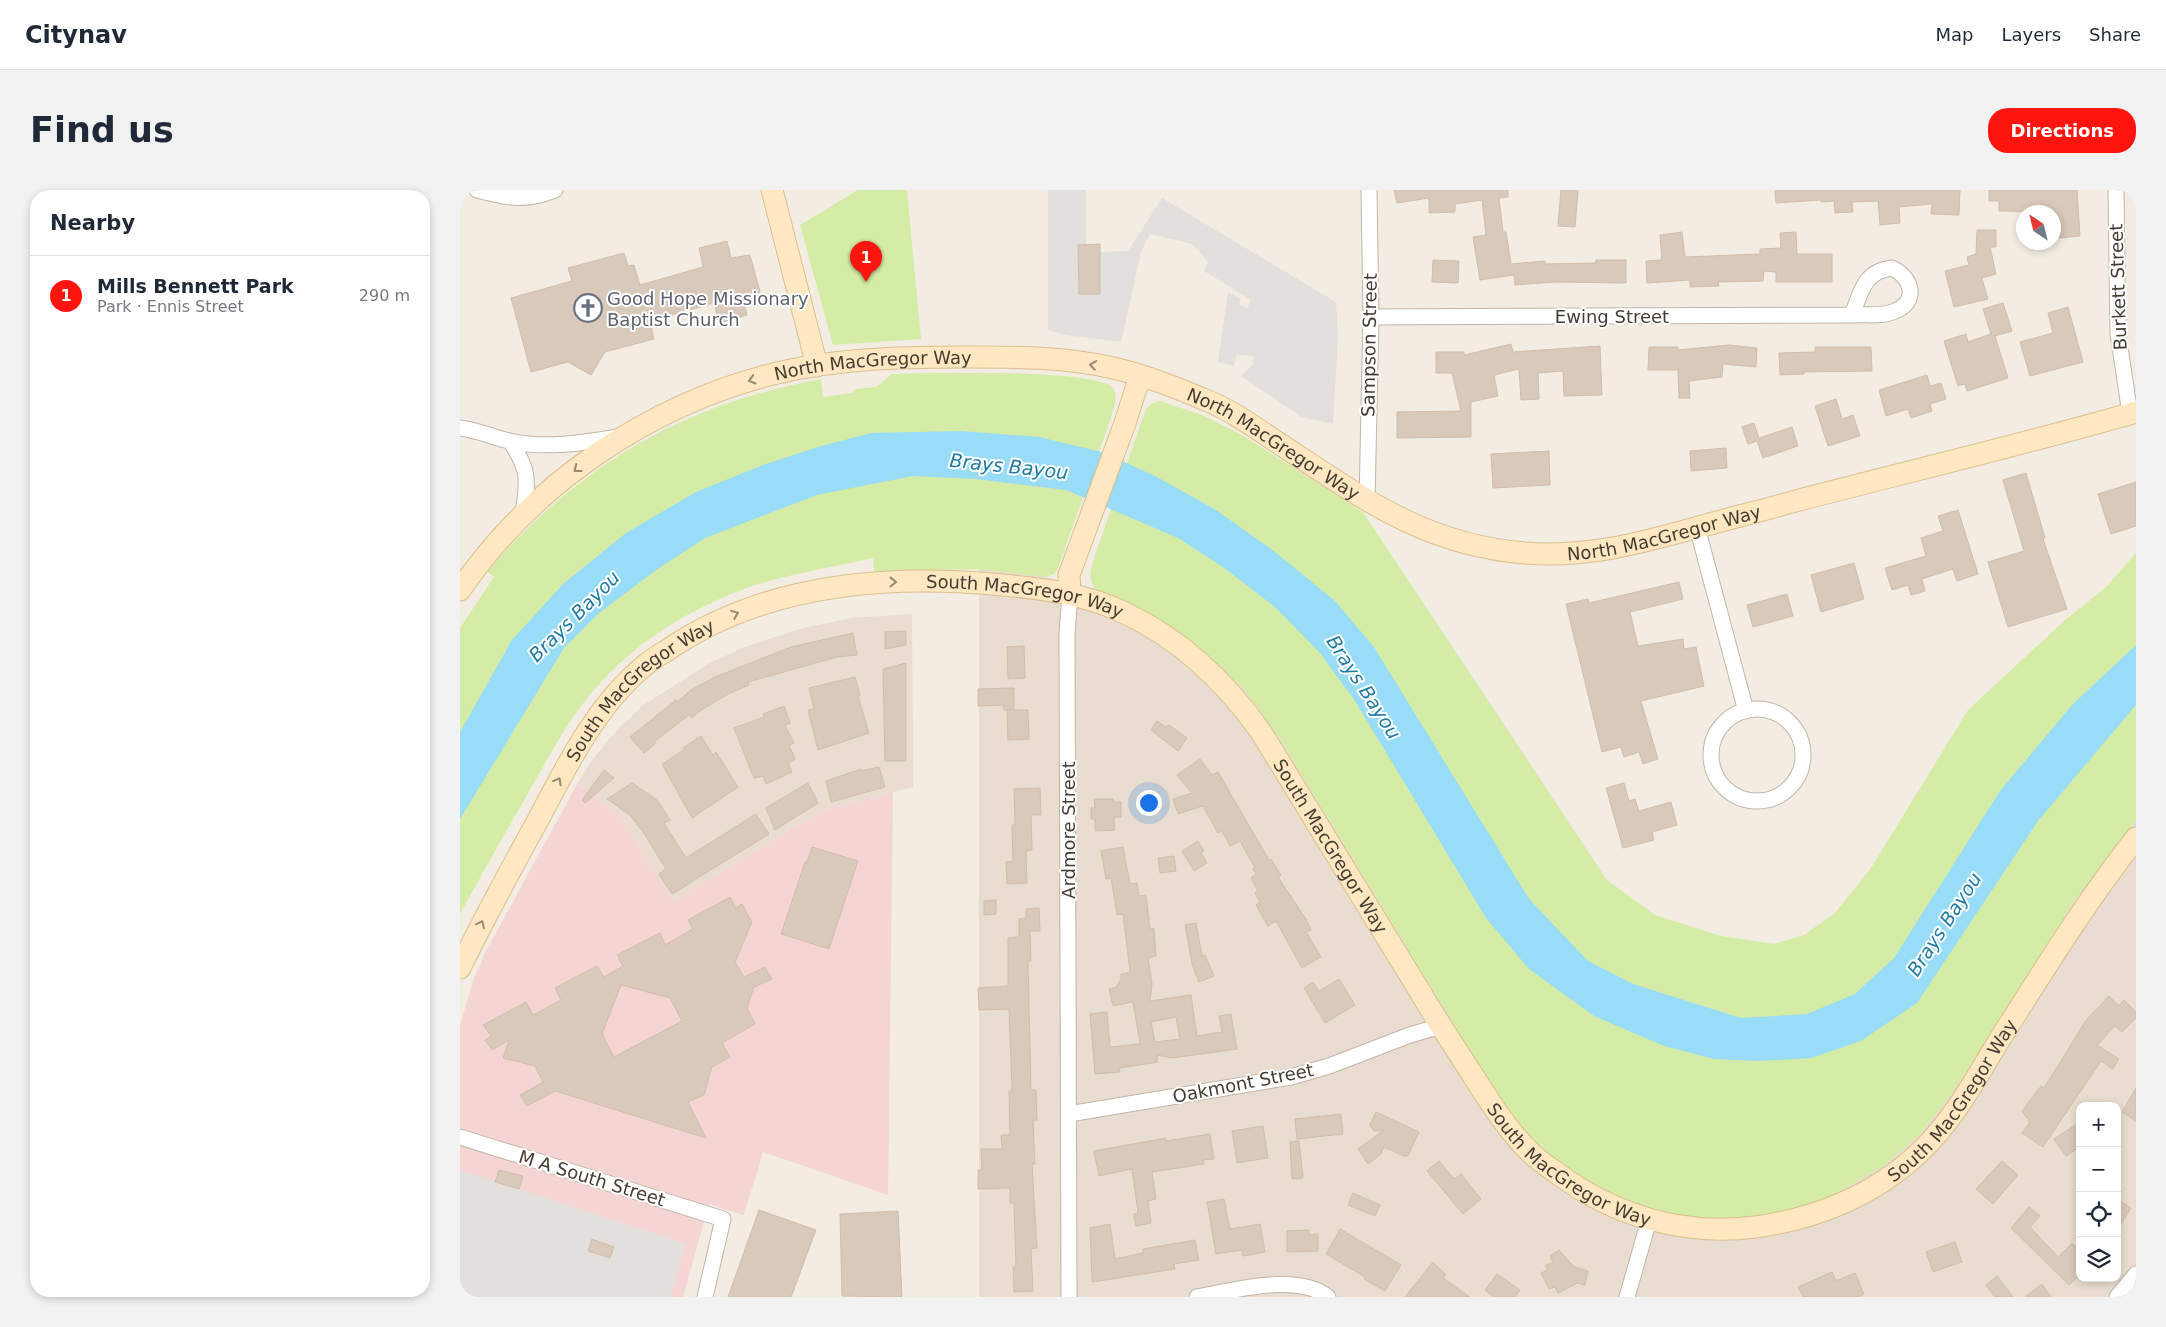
<!DOCTYPE html>
<html lang="en">
<head>
<meta charset="utf-8">
<style>
	body { margin:0; font-family:"DejaVu Sans",sans-serif; background:#f2f2f3; color:#1f2937 }
	.controls { position:absolute; right:15px; bottom:15px; display:grid; overflow:hidden; border-radius:10px; box-shadow:0 2px 8px #0003 }
	.controls button { width:45px; height:45px; display:grid; place-items:center; padding:0; border:0; border-bottom:1px solid #e0e1e3; background:#fff; color:#1f2937; font:25px sans-serif }
	.compass { position:absolute; left:1556px; top:15px; width:45px; height:45px; border-radius:50%; background:#fff; box-shadow:0 2px 8px #0003; rotate:325deg }
	.you { position:absolute; left:688px; top:612px; width:18px; height:18px; margin:-12px; border:4px solid #fff; border-radius:50%; background:#1a73e8; box-shadow:0 0 0 8px #1a73e833 }
	.badge { display:grid; place-items:center; width:32px; height:32px; border-radius:50%; background:#ff140e; color:#fff; font-size:16px; font-weight:700 }
	.pin { position:absolute; translate:-50% -41px; filter:drop-shadow(0 1px 2px #0008) }
	.pin::after { content:''; position:absolute; top:26px; width:18px; height:15px; background:inherit; clip-path:polygon(0 0,100% 0,50% 100%) }
	.list { margin:0; padding:0; list-style:none }
	h2 { display:flex; justify-content:space-between; align-items:center; height:65px; margin:0; padding:0 20px; font-size:21px }
	h2 small { font-size:16px; font-weight:400; color:#747a83 }
	.list li { display:grid; grid-template-columns:32px 1fr auto; gap:15px; align-items:center; box-sizing:border-box; height:80px; padding:0 20px; border-top:1px solid #e0e1e3 }
	.list b { display:block; font-size:19px; white-space:nowrap }
	.list p { margin:0; font-size:16px; white-space:nowrap; color:#747a83 }
	.list em { font-size:16px; font-style:normal; color:#747a83 }
	.icon { flex:none; width:28px; height:28px; fill:none; stroke:currentColor; stroke-width:2; stroke-linecap:round; stroke-linejoin:round }
	.map { position:relative; flex:none; width:1676px; height:1107px; overflow:hidden; border-radius:20px }
	header { display:flex; align-items:center; gap:30px; box-sizing:border-box; height:70px; padding:0 25px; background:#fff; border-bottom:1px solid #e0e1e3 }
	header strong { font-size:24px }
	nav { display:flex; gap:28px; margin-inline-start:auto; font-size:18px }
	.intro { display:flex; align-items:center; justify-content:space-between; box-sizing:border-box; height:120px; padding:0 30px }
	h1 { margin:0; font-size:35px }
	.button { padding:12px 22px; border-radius:20px; background:#ff140e; color:#fff; font-size:18px; font-weight:700 }
	main { display:flex; gap:30px; padding:0 30px }
	aside { flex:1; background:#fff; border-radius:20px; box-shadow:0 2px 8px #0003 }
	.map>svg:first-child { display:block }
</style>
</head>
<body>
<header>
<strong>Citynav</strong>
<nav><a>Map</a><a>Layers</a><a>Share</a></nav>
</header>
<div class="intro"><h1>Find us</h1><a class="button">Directions</a></div>
<main>
<aside>
<h2>Nearby<small></small></h2>
<ul class="list">
<li><span class="badge">1</span><div><b>Mills Bennett Park</b><p>Park · Ennis Street</p></div><em>290 m</em></li>
</ul>
</aside>
<div class="map">
<svg width="1676" height="1107" viewBox="0 0 1676 1107">
	<rect width="100%" height="100%" fill="#f3ece3"/>
	<path fill="#e8ddd0" fill-rule="evenodd" d="M519,379L583,386L637,401L706,434L747,465L785,500L820,549L1043,915L1459,945L1495,899L1616,709L1676,630V1107H519ZM1620,916H1657V1088H1620Z
		M452,424L453,597L363,620L213,711L159,624L117,594L133,569L157,540L182,516L248,474L282,458L343,438L392,428Z"/>
	<path fill="#f5d5d4" d="M117,594L159,624L213,711L363,620L433,602L428,1005L303,962L284,1025L249,1014L223,1107H0V835L13,791L26,761Z"/>
	<path fill="#d5eca7" d="M398,0H447L461,149L373,155L340,35Z
		M478,183C506,183 638,181 653,198C659,206 653,219 651,228L598,378L594,384L585,387L519,379L414,381L413,368C370,378 326,384 284,399C231,419 181,449 142,491C112,523 92,561 71,598C47,640 23,682 0,724V438L34,387L27,382C117,276 224,214 361,189L363,207L392,203L395,199L416,197L432,184Z
		M700,211L742,225L782,245L903,322L1147,690L1195,725L1261,746L1314,754L1344,745L1375,723L1411,678L1508,520L1604,431L1646,397L1676,363V630L1616,709L1495,899L1459,945L1422,977L1366,1009L1330,1020L1286,1029H1231L1201,1022L1149,1005L1102,977L1067,946L1043,915L820,549L785,500L747,465L706,434L637,401C626,386 631,381 635,365L686,219L691,214Z"/>
	<path fill="#e3dfdc" d="M588,0H626V54L618,55L619,104H640V62L668,61L702,8L876,112L878,146L873,234L842,227L781,186L793,174V166L777,165L774,176L758,172L768,102L780,108V115L787,119L791,110L744,81L748,72L732,54L690,44L681,62L661,152L605,145L588,140Z
		M0,980L226,1054L210,1107H0Z"/>
	<path fill="#98dcf7" d="M501,241L579,247L642,262L695,286L756,320L815,362L875,411L914,457L1069,709L1128,771L1173,794L1281,828L1347,824L1395,804L1434,768L1540,601L1613,514L1676,455V515L1578,631L1457,813L1401,851L1351,868L1299,871L1254,869L1204,856L1134,826L1069,779L1026,728L895,511L860,463L815,417L763,377L718,348L606,300L516,289L453,286L357,305L245,348L196,380L138,424L104,458L0,629V542L52,450L103,394L166,343L236,302L303,275L358,257L411,243Z"/>
	<path fill="#d9c9ba" stroke="#d1bdaa" fill-rule="evenodd" d="M934,0H1048V7L1039,8L1043,42H1046L1051,74L1085,71V74L1136,73V70H1166V93L1095,92L1055,95L1054,85L1020,90L1013,47L1026,45L1022,10L995,14V22L969,23V8L937,13Z
		M1101,0H1118L1115,37L1098,36Z
		M1315,0H1500L1499,25L1471,24L1472,14L1439,17L1440,33L1420,35L1418,11L1392,12L1393,22L1375,23L1374,11L1361,12V10L1316,13Z
		M1529,0H1617L1620,46L1599,48L1597,22L1539,21V11H1529Z
		M1517,40H1536V57H1530L1536,84L1522,88L1528,109L1494,117L1485,81L1509,75L1507,67L1516,64Z
		M1222,42L1225,67L1300,64V59L1321,58L1320,43L1336,42L1337,64H1372V92H1316V82L1304,81L1303,91L1258,92L1259,96L1230,97V90L1187,93L1186,71L1202,70L1200,45Z
		M267,51L271,68L290,65L300,102L282,107L287,125L259,133L254,113L190,131L194,149L145,162L131,185L108,172L71,182L51,108L112,91L108,78L164,63L168,76L174,75L180,95L243,77L239,58Z
		M640,54V104H619L618,55Z
		M973,70L999,71L998,93L972,92Z
		M1543,113L1552,141L1535,146L1548,188L1507,201L1505,194L1498,196L1484,151L1506,144L1508,152L1531,144L1523,119Z
		M1608,117L1623,172L1570,186L1560,152L1593,143L1588,123Z
		M1051,154L1053,162L1140,156L1142,205L1104,206L1103,181L1078,183L1079,209L1061,210L1059,179L1034,185L1038,206L1011,212V247L937,248V222L1001,221L992,183H976V162H1004V165Z
		M1269,155L1297,158L1296,177L1263,174L1262,187L1229,191L1230,208H1219L1218,180H1188L1189,157H1218V160Z
		M1355,157H1411L1412,181L1344,182V184L1320,185L1319,163L1355,162Z
		M1467,185L1470,196L1481,193L1486,209L1470,214L1472,221L1451,228L1448,219L1426,226L1419,200Z
		M1376,209L1382,229L1393,225L1400,246L1368,256L1355,216Z
		M1294,233L1299,248L1332,237L1338,256L1303,268L1297,251L1288,254L1282,237Z
		M1266,258L1267,278L1231,281L1230,261Z
		M1089,261L1090,295L1033,298L1031,264Z
		M1566,283L1585,348L1583,349L1607,419L1548,437L1528,372L1564,361L1543,290Z
		M1676,292V336L1651,344L1638,304Z
		M1498,320L1518,384L1497,391L1493,379L1462,389L1465,401L1451,405L1448,395L1432,400L1425,378L1466,366L1461,348L1483,341L1478,326Z
		M1394,373L1404,409L1361,422L1351,385Z
		M1219,392L1223,409L1170,422L1178,456L1223,449L1224,459L1236,457L1244,496L1181,511L1198,569L1183,574L1179,562L1164,567L1161,557L1142,562L1106,414L1128,409L1129,413Z
		M1327,404L1333,426L1293,437L1287,415Z
		M446,441V455L425,459V442Z
		M393,443L397,465L377,467L288,492L289,495L268,504L241,520L232,528L229,525L195,551V554L184,563L170,547L216,510L217,512L231,500L255,487L331,457Z
		M564,456L565,488L548,489L547,457Z
		M446,473V571H425L423,479Z
		M395,487L400,505L398,506L409,543L358,560L348,520L354,519L349,498Z
		M554,498V519L544,520L543,515L518,516V499Z
		M324,516L330,533L325,535L334,553L329,555L335,569L328,573L332,582L306,594L303,586L294,588L274,538L304,527L303,524Z
		M547,520H568L569,549L548,550Z
		M697,531L706,537L709,535L727,548L718,561L691,540Z
		M241,546L253,565L256,562L278,597L232,628L202,574L224,560L223,558Z
		M740,569L752,585L758,582L809,670L811,669L821,685L818,687L846,729L851,740L846,742L861,767L842,778L816,731L808,736L796,715L800,712L795,703L798,701L791,688L796,684L793,679L795,678L780,651L770,656L762,641L758,643L743,616L718,624L713,609L732,603L717,585Z
		M419,577L425,597L371,612L366,591L401,579V581Z
		M144,580L154,588L125,613L122,610Z
		M172,593L197,610L210,630L204,633L226,668L296,624L309,644L212,704L199,684L206,679L185,645L171,626L147,609Z
		M348,593L358,613L315,640L306,618Z
		M1164,593L1169,611L1175,609L1179,621L1211,612L1217,635L1192,642L1194,650L1163,658L1146,598Z
		M580,598L581,625H571L572,660L566,661L567,693L547,694L546,672L553,671L552,635H555L554,599Z
		M634,609H653V612H661V627H654L655,640L635,641V629H631V618H635Z
		M738,651L744,661L741,663L747,673L734,681L722,661Z
		M352,657L398,671L369,759L321,744L345,672H347Z
		M663,657L670,694L677,693L679,706L686,705L690,739L694,738L696,766L688,768L692,794L690,811L731,805L737,846L762,842L759,826L771,824L777,859L712,868L697,865L698,872L659,878L660,882L635,884L630,824L647,822L650,857L680,854L673,812L653,816L649,799L656,797L661,789V784L670,782L663,724L657,725L651,688L646,689L641,661ZM716,827L720,849L695,852L691,832Z
		M714,666L716,681L700,683L698,668Z
		M270,707L276,718L282,714L292,732L275,772L284,787L305,777L312,789L294,797L287,818L295,834L262,853L270,867L252,877L244,905L228,912L246,948L95,901L67,916L60,905L83,892L75,876L43,868L49,850L32,860L25,850L31,846L23,835L66,812L73,825L101,810L95,798L137,776L144,787L163,776L157,765L200,743L205,755L233,739L228,730ZM161,795L210,808L222,831L154,867L142,844Z
		M536,710V724L524,725V711Z
		M579,718L580,741H570L571,771H568L571,900H576L577,930H573L575,974H572L577,1058L571,1059L573,1101L554,1102L553,1077H556L554,1013H550V998L518,999V980H522L521,959H542L541,945H550L549,901H552L549,819L519,820L518,798L548,796V748L559,747V729L566,728V719Z
		M736,733L742,766L745,765L754,786L739,792L732,774L725,735Z
		M879,789L895,815L865,833L844,798L853,792L859,801Z
		M1649,806L1659,816L1664,810L1676,822V828L1662,842L1655,836L1637,855L1659,869L1653,879L1641,871L1583,957L1562,943L1570,932L1562,921L1581,896L1584,898L1627,829Z
		M1676,898V931L1662,922Z
		M916,922L959,942L948,966H944L924,957L921,964L908,974L898,959L924,940L914,941L910,935Z
		M881,924L883,944L837,949L835,929Z
		M1620,932V957L1606,966L1594,949Z
		M803,936L808,968L777,973L772,941Z
		M750,944L754,969L743,970L744,974L692,982L696,1009L688,1011L691,1033L676,1036L674,1024L678,1023L672,979L639,986L634,961L706,948V951Z
		M839,951L843,988L832,989L830,952Z
		M979,971L994,989L1001,984L1021,1009L1003,1024L967,981Z
		M1542,971L1558,985L1533,1014L1516,999Z
		M39,980L63,986L59,999L35,992Z
		M893,1003L920,1015L915,1026L888,1015Z
		M764,1009L770,1039L800,1034L805,1062L783,1066L782,1060L756,1064L747,1012Z
		M1657,1009L1671,1018L1657,1040Z
		M1569,1017L1580,1026L1570,1037L1598,1067L1612,1053L1620,1061V1085L1609,1095L1551,1038Z
		M299,1020L356,1040L331,1107H268Z
		M438,1021L442,1107L382,1106L380,1024Z
		M650,1034L655,1069L683,1063V1059L735,1050L739,1070L714,1074L715,1079L632,1092L630,1038Z
		M880,1039L941,1075L925,1101L904,1089L905,1087L866,1064Z
		M849,1040V1045L858,1044V1061L827,1062V1041Z
		M132,1049L154,1057L150,1068L128,1061Z
		M1495,1052L1502,1072L1473,1082L1466,1062Z
		M1099,1060L1114,1077L1128,1081L1125,1095L1118,1093L1098,1103L1095,1097L1089,1099L1081,1083L1088,1080L1085,1076L1093,1072L1090,1066Z
		M973,1072L986,1085L983,1088L1010,1107H945Z
		M1372,1082L1376,1091L1395,1083L1404,1104L1398,1107H1343L1338,1097Z
		M1037,1084L1060,1100L1055,1107H1034L1025,1100Z
		M1537,1086L1553,1107H1535L1526,1095Z
		M1582,1094L1591,1107H1565Z"/>
	<g fill="none" stroke-linecap="round" stroke-linejoin="round">
		<defs>
			<path id="street" d="M17,0C48,8 64,12 95,0
				M1656,0L1658,144L1670,224
				M911,127L1392,125C1406,124 1423,127 1435,121C1459,112 1452,87 1432,78C1404,81 1401,102 1392,125
				M0,238C17,240 32,247 49,251C85,259 122,253 158,247
				M50,251C70,281 68,290 63,325
				M907,311L911,127L909,0
				M1237,337L1286,521
				M1251 565a46 46 0 1 1 92 0a46 46 0 1 1-92 0Z
				M609,924L831,887L869,876L950,845L981,836
				M0,947L263,1029L245,1107
				M609,1107L607,445L610,403
				M737,1107C772,1101 837,1082 868,1107
				M1167,1107L1189,1030
				M1657,1107L1676,1084"/>
			<g id="secondary">
				<path d="M312,0L357,176"/>
				<path id="s1" d="M0,400C73,293 192,213 317,183C376,169 438,167 498,167C550,167 602,166 653,178C685,185 717,198 748,211C775,222 801,242 826,258C905,310 966,355 1065,363C1125,368 1177,354 1235,338C1267,329 1300,321 1332,312C1446,282 1562,255 1676,222"/>
				<path d="M610,403L609,385L665,233L680,186"/>
				<path id="s2" d="M0,778C24,728 51,679 78,630C107,575 136,516 184,476C193,468 205,462 215,455C311,393 432,384 543,395C585,399 626,404 665,423C722,450 765,491 801,542C854,628 907,714 959,800C976,829 994,856 1012,884C1030,912 1047,940 1071,963C1079,971 1088,977 1097,983C1154,1026 1224,1046 1295,1037C1356,1029 1415,1005 1460,962C1495,929 1518,884 1543,844C1586,777 1627,710 1676,648"/>
			</g>
		</defs>
		<use href="#street" stroke="#c2b5a7" stroke-width="17"/>
		<use href="#secondary" stroke="#dabe8f" stroke-width="23"/>
		<use href="#street" stroke="#fff" stroke-width="15"/>
		<use href="#secondary" stroke="#ffe8c1" stroke-width="21"/>
	</g>
	<defs><path id="oneway-chevron" d="M-2-3.5L2.5 0L-2 3.5" fill="none" stroke-width="1.6" stroke-linecap="round" stroke-linejoin="round" transform="scale(1.25)"/></defs>
	<g stroke="#998972">
		<use href="#oneway-chevron" transform="translate(633 175) rotate(-171)"/>
		<use href="#oneway-chevron" transform="translate(292 190) rotate(164)"/>
		<use href="#oneway-chevron" transform="translate(117 279) rotate(142)"/>
		<use href="#oneway-chevron" transform="translate(433 392)"/>
		<use href="#oneway-chevron" transform="translate(275 424) rotate(-22)"/>
		<use href="#oneway-chevron" transform="translate(98 591) rotate(-61)"/>
		<use href="#oneway-chevron" transform="translate(21 734) rotate(-64)"/>
	</g>
	<defs>
		<symbol id="church-ring" viewBox="-11 -11 22 22"><circle r="9.5" fill="#fff" stroke="#6b7280" stroke-width="1.5"/><path d="M-1.2-6h2.4v3.5h3.3v2.4h-3.3V6h-2.4V-.1h-3.3v-2.4h3.3Z" fill="#6b7280"/></symbol>
	</defs>
	<g fill-rule="evenodd">
		<use href="#church-ring" x="112" y="102" width="32" height="32"/>
	</g>
	<g text-anchor="middle" dominant-baseline="central" stroke-width="4" stroke-linejoin="round" paint-order="stroke">
		<g font-size="18" fill="#453c32" stroke="#fff">
			<text transform="translate(1658 97) rotate(-92)">Burkett Street</text>
			<text x="1152" y="126">Ewing Street</text>
			<text transform="translate(909 155) rotate(-89)">Sampson Street</text>
			<text stroke="none"><textPath href="#s1" startOffset="489">North MacGregor Way</textPath></text>
			<text stroke="none"><textPath href="#s1" startOffset="909">North MacGregor Way</textPath></text>
			<text stroke="none"><textPath href="#s1" startOffset="1328">North MacGregor Way</textPath></text>
			<text stroke="none"><textPath href="#s2" startOffset="756">South MacGregor Way</textPath></text>
			<text stroke="none"><textPath href="#s2" startOffset="336">South MacGregor Way</textPath></text>
			<text transform="translate(608 640) rotate(-90)">Ardmore Street</text>
			<text stroke="none"><textPath href="#s2" startOffset="1175">South MacGregor Way</textPath></text>
			<text transform="translate(783 893) rotate(-11)">Oakmont Street</text>
			<text stroke="none"><textPath href="#s2" startOffset="2030">South MacGregor Way</textPath></text>
			<text stroke="none"><textPath href="#s2" startOffset="1580">South MacGregor Way</textPath></text>
			<text transform="translate(132 988) rotate(17)">M A South Street</text>
		</g>
		<g font-size="18" fill="#5b616d" stroke="#fff" text-anchor="start">
			<text x="147" y="108">Good Hope Missionary<tspan x="147" dy="21">Baptist Church</tspan></text>
		</g>
		<g font-size="19" font-style="italic" fill="#1f7aa1" stroke="#fff">
			<text transform="translate(549 276) rotate(6)">Brays Bayou</text>
			<text transform="translate(114 426) rotate(-45)">Brays Bayou</text>
			<text transform="translate(904 497) rotate(57)">Brays Bayou</text>
			<text transform="translate(1484 734) rotate(-57)">Brays Bayou</text>
		</g>
	</g>
</svg>
<div class="controls">
<button>+</button>
<button>−</button>
<button><svg class="icon" aria-label="locate" viewBox="0 0 24 24"><circle cx="12" cy="12" r="6"/><path d="M12 2v4M12 18v4M2 12h4M18 12h4"/></svg></button>
<button><svg class="icon" aria-label="layers" viewBox="0 0 24 24"><path d="M12 4l9 5-9 5-9-5zM3 14l9 5 9-5"/></svg></button>
</div>
<svg class="compass" viewBox="-18 -18 36 36"><path d="M0-13l5 13h-10z" fill="#e53935"/><path d="M0 13l5-13h-10z" fill="#747a83"/></svg>
<div class="you"></div>
<div class="pin badge" style="left:406px;top:92px">1</div>
</div>
</main>
</body>
</html>
